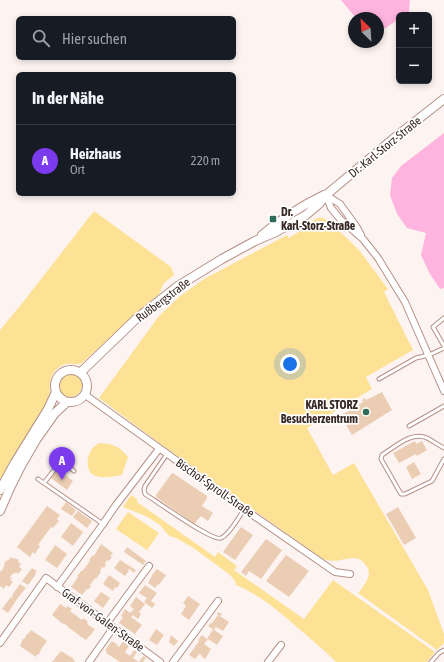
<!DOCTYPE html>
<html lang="de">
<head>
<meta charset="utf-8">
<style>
	body { margin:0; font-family:"Asap Condensed",sans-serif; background:#242831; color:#f1f3f6 }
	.controls { position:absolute; right:12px; top:12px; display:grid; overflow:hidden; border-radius:6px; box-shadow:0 2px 6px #0003 }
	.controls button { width:36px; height:36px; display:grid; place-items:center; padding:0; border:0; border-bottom:1px solid #363941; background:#171b24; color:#f1f3f6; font:20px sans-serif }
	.compass { position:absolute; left:348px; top:12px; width:36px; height:36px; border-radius:50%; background:#171b24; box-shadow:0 2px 6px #0003; rotate:335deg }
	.you { position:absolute; left:290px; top:364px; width:14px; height:14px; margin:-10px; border:3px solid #fff; border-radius:50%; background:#1a73e8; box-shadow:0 0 0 6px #1a73e833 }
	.badge { display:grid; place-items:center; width:26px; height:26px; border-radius:50%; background:#7c3aed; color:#fff; font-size:13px; font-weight:700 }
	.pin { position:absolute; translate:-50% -33px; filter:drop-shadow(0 1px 2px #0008) }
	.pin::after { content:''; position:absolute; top:21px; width:14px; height:12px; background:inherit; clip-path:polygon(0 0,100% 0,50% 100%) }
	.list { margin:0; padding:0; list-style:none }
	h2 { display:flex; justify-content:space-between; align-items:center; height:52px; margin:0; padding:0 16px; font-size:17px }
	h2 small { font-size:13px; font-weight:400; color:#9ea1a6 }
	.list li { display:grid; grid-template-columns:26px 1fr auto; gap:12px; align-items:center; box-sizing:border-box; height:72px; padding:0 16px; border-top:1px solid #363941 }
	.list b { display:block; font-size:15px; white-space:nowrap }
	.list p { margin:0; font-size:13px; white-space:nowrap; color:#9ea1a6 }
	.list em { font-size:13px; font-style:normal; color:#9ea1a6 }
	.icon { flex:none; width:22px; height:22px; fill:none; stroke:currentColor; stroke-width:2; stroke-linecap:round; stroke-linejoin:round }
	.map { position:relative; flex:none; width:444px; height:662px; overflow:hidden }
	.search { position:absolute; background:#171b24; box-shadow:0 2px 6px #0003; left:16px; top:16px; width:220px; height:44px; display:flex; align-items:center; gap:10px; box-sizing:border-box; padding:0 14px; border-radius:6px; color:#9ea1a6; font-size:15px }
	.panel { position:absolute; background:#171b24; box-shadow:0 2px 6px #0003; left:16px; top:72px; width:220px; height:124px; border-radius:6px }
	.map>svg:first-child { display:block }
</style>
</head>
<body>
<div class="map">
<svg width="444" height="662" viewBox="0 0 444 662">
	<rect width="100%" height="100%" fill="#fdf4f2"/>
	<path fill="#fde195" d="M94,211L171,267L174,275L164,283L159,294L142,308L82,363C75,366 73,363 67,364C58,365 51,374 50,382C49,389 51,394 49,401L3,477L0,479V330L24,301Z
		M318,218H323L329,221L359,250L388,289L384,292L413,350L366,377L372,389L307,428L333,475L354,463L428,590L444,634V643L437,650L358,593C365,584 374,574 365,564C362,560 358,558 354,558C342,559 335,563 323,559L162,445L99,398L159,316L179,297L204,279L287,235L289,238L308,226L307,223Z
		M58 385a12 12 0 1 1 24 0a12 12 0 1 1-24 0Z
		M99,443C113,444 119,446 128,457L122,475C114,476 104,479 96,476C85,473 86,457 92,449C94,446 97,445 99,443Z
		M131,495L137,499V502L215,557L218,552L237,566L234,570L304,619L333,580L435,652L427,662H336C324,650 312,640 299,629C280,612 260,595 236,585L235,581L229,574L192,547L174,537L169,536L160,525L146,516L123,507Z
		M128,512L159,533L147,550L116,529Z"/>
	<path fill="#feb4df" d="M341,0H410L409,12L405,15H399V19L381,31L378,29V18H356Z
		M444,133V288L440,289L430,274L421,255L426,233L407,228L397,214L390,195L392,178L401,166Z"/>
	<path fill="#ebcdb4" d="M382,392L392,410L352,435L340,415L353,409L351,406L356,403L357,406L363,402L362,400L365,398L366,400Z
		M415,441L416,444L422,441L427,450L417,456L416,454L399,463L393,453Z
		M414,462L421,474L412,479L406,467Z
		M57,469L73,481L67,490L51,478Z
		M172,473H173L207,496V498L202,506L213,513L208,521L201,516L194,524L156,497V495Z
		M66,502L76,510L72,516L61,509Z
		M47,506L60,515L57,519L59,521L53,528L51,527L38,545L40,546L35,554L33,552L30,557L17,547Z
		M398,507L416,538L404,545L386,514Z
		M78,511L92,521L87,528L73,517Z
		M71,523L83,532L73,546L61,537Z
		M241,527L253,535L235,560L223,552Z
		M266,539L282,550L261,579L249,571L246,576L241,572Z
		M101,544L113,553L110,556L112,557L109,561L107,560L105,564L106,565L104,568L102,567L100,571L101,572L96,579L95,578L90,585L91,586L89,589H87L82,595L71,587L78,577L77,576L81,571H82L84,569L90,561L89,560L93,555L94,556Z
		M55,545L67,554L57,568L45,560Z
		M127,547L146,561L143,565L124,552Z
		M286,555L309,571L289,597L266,581Z
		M11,557L14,559L15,558L19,560L18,562L21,564L19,567L22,569L18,574L16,572L14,574L13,573L10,577L12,578L10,580L13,582L9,587L6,585L4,589L0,586V572L3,569V568L5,564L4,563L7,560L8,561Z
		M120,560L136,570L134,573L129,569L127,570L129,571L125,576L114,568Z
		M32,568L37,571L35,573L36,574L28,585L22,581Z
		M157,569L166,575L159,585L158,584L155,588L148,583L152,576V575Z
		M109,575L120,583L117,588L115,587L113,591L103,584Z
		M20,584L26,588L17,599L8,613L2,609L10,598H11L13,596L12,595Z
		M145,585L157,593L151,601L155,604L152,608L144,602L147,598L139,593Z
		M101,592L110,598L103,608L94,601Z
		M188,596L200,604L189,620L181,614L186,606L183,603Z
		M136,597L145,604L139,612L141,614L138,619L133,615L131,617L142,625L135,634L119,623L123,617L121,616L125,609L130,613L134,609L130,606Z
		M60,604L66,608L67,606L72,609L70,611L82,620L84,618L88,622L87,624L95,629L90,636H89L86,640L80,636L68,627V626L63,623V624L52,615Z
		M218,612L222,614L220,616L229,622L223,631L216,627L214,630L208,626L211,623H212L218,615L217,614Z
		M156,629L164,635L157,645L149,640Z
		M213,629L223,636L217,645L208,639L204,644L211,649L205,659L201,656L202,655L199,654L195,659L189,655L199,641L198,640L202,635L207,639Z
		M31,630L43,638L47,641L40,651H41L38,655L37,654L36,657L20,646L23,639H24L27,634H28Z
		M171,635L178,641L174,646L169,642Z
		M112,641L118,645L117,646L119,647L123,641L129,646L125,652L130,656L134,650L137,652L133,658L139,662L143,656L146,658L143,662H120L106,653L107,652L105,650Z
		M61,651L74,659L73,660L76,662H52L53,660L54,661L55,658Z"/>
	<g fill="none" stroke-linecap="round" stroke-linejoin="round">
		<defs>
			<path id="service" d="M444,318L433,327L444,346
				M379,379L416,358L429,355L444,348
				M409,426L444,406
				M444,448C438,445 433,441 427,438C411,431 395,447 382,455L381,459L401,494H405L432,481L444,459
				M167,454L145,486L144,490L145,494C156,501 213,542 221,538C230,534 239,517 244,509
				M38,479L103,524
				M44,483L61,461L74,471
				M431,662L439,653L444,650"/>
			<path id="minor" d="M326,195L331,208L341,220L363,239L378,258L405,302L444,391
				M326,195L340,204L356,226L361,235
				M84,394L244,509L335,572L350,574
				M57,587L103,524L116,505L159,449
				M107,623L149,566
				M0,643L46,578L160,662
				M89,662L113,628
				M173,662L218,601
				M268,662L281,645"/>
			<path id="tertiary" d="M262,235C282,218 301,206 324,195
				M55 386a16 16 0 1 1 32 0a16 16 0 1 1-32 0Z
				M80,373L136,319L178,286L222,259L255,241L276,232L306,215L319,204L326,195L393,139L444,99
				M0,490L14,464L48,409L56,392
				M0,511L10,488L21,466L36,440L55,413L67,402"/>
		</defs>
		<use href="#service" stroke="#b59085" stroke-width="5"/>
		<use href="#minor" stroke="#b59085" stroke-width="8"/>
		<use href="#tertiary" stroke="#b59085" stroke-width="10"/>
		<use href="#service" stroke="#fff" stroke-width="3"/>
		<use href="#minor" stroke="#fff" stroke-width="6"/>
		<use href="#tertiary" stroke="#fff" stroke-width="8"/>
	</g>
	<g fill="#2f6c58" stroke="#fff" stroke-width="1.5">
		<rect x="269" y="215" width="8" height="8" rx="2"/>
		<circle cx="366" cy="412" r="4"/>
	</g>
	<g text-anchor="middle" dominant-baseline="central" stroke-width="3.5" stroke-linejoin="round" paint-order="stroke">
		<g font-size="12" fill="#382925" stroke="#fff">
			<text transform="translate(385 147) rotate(-39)">Dr.-Karl-Storz-Straße</text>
			<text transform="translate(163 300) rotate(-37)">Rußbergstraße</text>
			<text transform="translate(215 488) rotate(35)">Bischof-Sproll-Straße</text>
			<text transform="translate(103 620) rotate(36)">Graf-von-Galen-Straße</text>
		</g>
		<g font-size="12" font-weight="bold" fill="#382925" stroke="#fff" text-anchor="start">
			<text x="281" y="212">Dr.<tspan x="281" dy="14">Karl-Storz-Straße</tspan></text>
			<text x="358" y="405" text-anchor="end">KARL STORZ<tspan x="358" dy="14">Besucherzentrum</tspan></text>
		</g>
	</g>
</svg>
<div class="controls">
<button>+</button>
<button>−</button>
</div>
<svg class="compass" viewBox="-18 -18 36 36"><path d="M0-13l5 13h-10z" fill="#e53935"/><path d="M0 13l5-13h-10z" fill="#9ea1a6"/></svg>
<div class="you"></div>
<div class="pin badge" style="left:62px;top:480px">A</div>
<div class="search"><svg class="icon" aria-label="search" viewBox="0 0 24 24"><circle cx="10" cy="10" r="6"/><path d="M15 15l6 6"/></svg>Hier suchen</div>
<section class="panel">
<h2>In der Nähe<small></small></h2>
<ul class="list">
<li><span class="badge">A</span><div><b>Heizhaus</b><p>Ort</p></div><em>220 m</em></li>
</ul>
</section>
</div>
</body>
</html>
